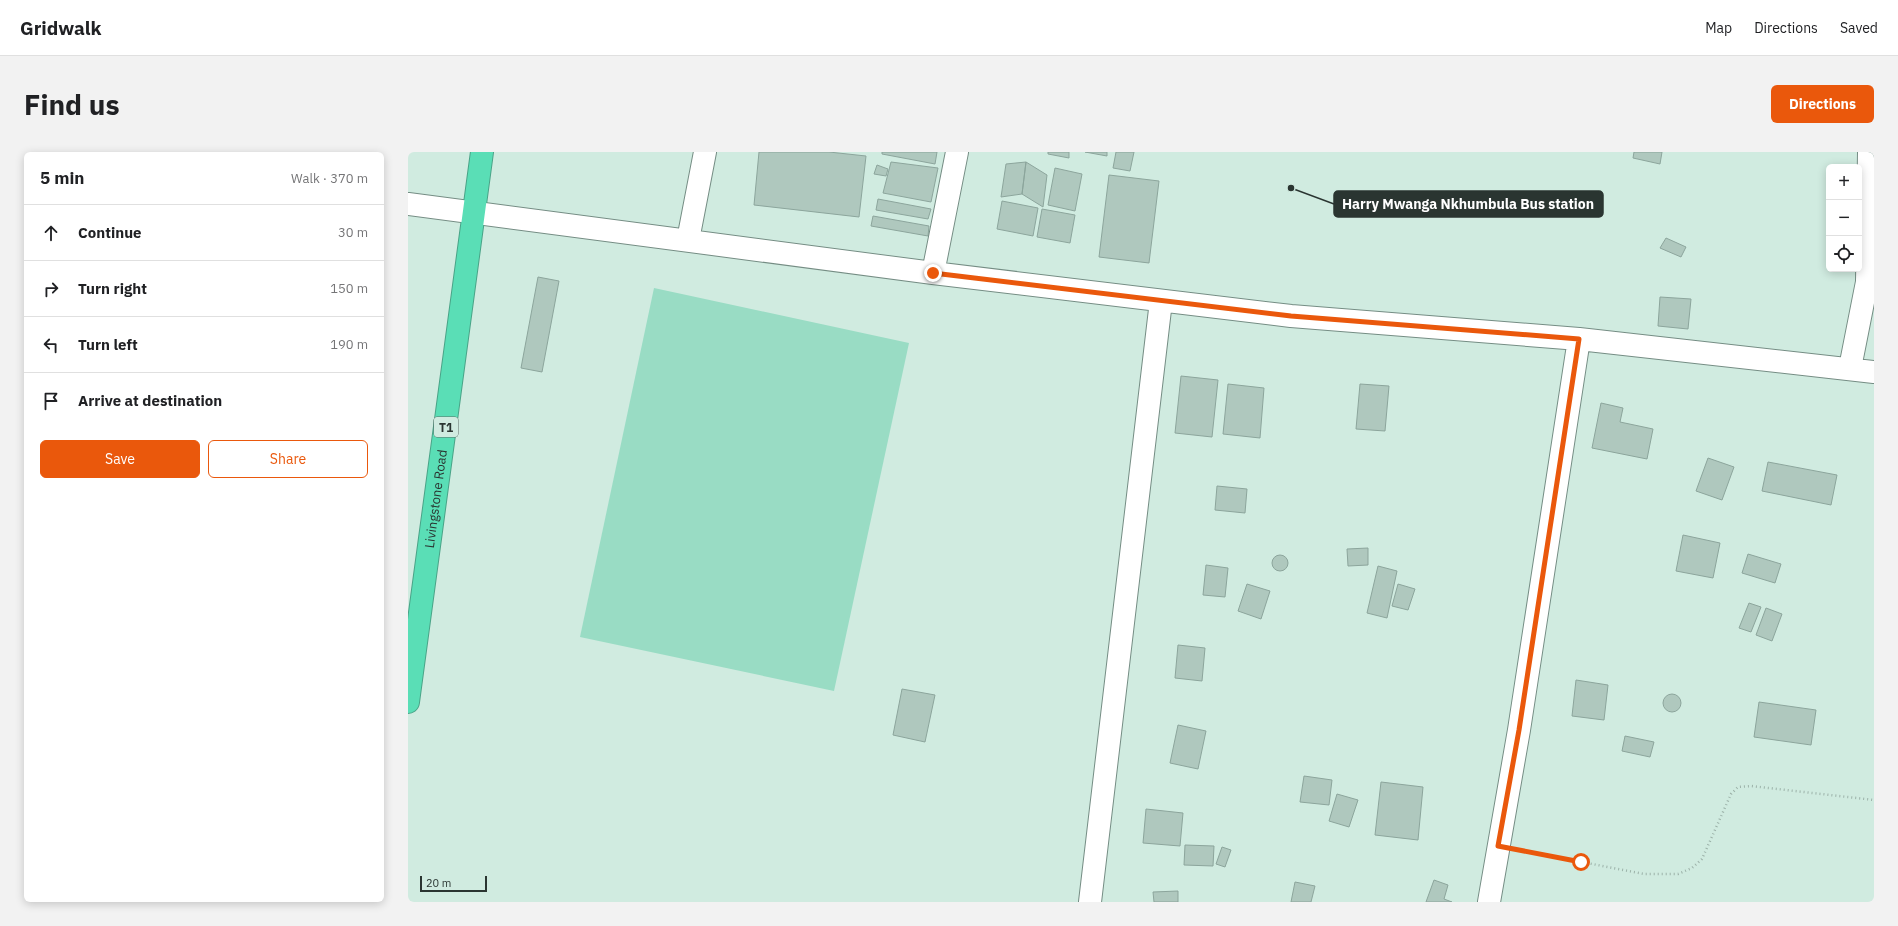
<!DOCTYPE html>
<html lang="en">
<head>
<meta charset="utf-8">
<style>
	body { margin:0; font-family:"IBM Plex Sans",sans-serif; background:#f2f2f2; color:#202124 }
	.controls { position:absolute; right:12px; top:12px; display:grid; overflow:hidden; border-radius:6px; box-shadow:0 2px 10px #0003 }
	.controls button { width:36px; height:36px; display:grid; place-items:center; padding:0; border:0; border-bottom:1px solid #e0e0e0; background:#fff; color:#202124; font:20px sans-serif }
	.scale { position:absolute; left:12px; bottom:10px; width:67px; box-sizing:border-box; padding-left:4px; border:2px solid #2a3531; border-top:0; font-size:11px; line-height:14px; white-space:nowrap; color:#2a3531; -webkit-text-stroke:3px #d0ebe0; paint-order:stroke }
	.stop { position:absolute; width:12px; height:12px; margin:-9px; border:3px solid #ea580c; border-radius:50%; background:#fff }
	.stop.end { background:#ea580c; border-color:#fff; box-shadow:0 1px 4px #0008 }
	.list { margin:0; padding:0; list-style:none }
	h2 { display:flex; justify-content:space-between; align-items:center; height:52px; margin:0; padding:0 16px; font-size:17px }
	h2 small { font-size:13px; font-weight:400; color:#757577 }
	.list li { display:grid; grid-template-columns:26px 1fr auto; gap:12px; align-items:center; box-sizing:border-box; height:56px; padding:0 16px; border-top:1px solid #e0e0e0 }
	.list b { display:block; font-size:15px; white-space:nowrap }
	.list em { font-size:13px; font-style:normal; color:#757577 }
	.actions { display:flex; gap:8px; padding:12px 16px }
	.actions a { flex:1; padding:9px 0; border:1px solid #ea580c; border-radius:6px; text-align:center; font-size:14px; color:#ea580c }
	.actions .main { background:#ea580c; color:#fff }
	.icon { flex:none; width:22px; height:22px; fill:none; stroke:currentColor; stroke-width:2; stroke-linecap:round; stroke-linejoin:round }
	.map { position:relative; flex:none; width:1466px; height:750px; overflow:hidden; border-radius:6px }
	header { display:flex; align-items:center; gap:24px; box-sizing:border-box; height:56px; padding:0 20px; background:#fff; border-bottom:1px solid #e0e0e0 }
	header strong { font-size:19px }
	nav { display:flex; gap:22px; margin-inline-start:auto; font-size:14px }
	.intro { display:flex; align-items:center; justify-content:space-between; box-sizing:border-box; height:96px; padding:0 24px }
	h1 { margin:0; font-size:28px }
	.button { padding:10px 18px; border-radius:6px; background:#ea580c; color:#fff; font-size:14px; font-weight:700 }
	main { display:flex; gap:24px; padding:0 24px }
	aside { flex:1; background:#fff; border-radius:6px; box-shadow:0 2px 10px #0003 }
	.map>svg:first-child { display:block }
</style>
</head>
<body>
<header>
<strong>Gridwalk</strong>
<nav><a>Map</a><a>Directions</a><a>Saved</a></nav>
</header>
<div class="intro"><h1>Find us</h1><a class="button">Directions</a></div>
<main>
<aside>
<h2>5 min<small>Walk · 370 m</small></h2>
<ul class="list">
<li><svg class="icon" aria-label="ahead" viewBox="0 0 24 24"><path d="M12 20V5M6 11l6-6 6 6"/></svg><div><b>Continue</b></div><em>30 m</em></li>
<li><svg class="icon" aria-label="right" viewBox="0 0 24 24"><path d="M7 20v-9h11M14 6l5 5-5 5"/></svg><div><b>Turn right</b></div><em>150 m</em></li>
<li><svg class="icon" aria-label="left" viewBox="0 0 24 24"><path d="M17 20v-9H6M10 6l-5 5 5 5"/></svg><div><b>Turn left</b></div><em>190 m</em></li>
<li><svg class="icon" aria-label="arrive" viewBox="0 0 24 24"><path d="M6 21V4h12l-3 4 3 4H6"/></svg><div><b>Arrive at destination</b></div></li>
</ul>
<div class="actions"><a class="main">Save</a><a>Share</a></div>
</aside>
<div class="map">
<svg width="1466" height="750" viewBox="0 0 1466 750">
	<rect width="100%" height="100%" fill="#d0ebe0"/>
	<path fill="#99dcc4" d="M246,136L501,191L426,539L172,485Z"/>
	<path fill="#afc8be" stroke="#8ca59c" d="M351,0H421L458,4L451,65L346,53Z
		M474,0H529L527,12L474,2Z
		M640,0H661V6L640,2Z
		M677,0H699V4Z
		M708,0H726L722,19L705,16Z
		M1226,0H1254L1252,12L1225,6Z
		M483,10L530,16L523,50L475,41Z
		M618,10L614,42L593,45L598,12Z
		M618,10L639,23L635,55L614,42Z
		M469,13L480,17L478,24L466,22Z
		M647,16L674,22L667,59L640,53Z
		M701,23L751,29L741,111L691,105Z
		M470,47L523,57L520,67L468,58Z
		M594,49L630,56L625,84L589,77Z
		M634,57L667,63L662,91L629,85Z
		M465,64L521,74L520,84L463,74Z
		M1258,86L1278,95L1273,105L1252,96Z
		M130,125L151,129L134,220L113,216Z
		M1252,145L1283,147L1280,177L1250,174Z
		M773,224L810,228L804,285L767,281Z
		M820,232L856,236L852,286L815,282Z
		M952,232L981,234L977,279L948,277Z
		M1193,251L1215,256L1212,270L1245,277L1239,307L1184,296Z
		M1300,306L1326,315L1314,348L1288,339Z
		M1360,310L1429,323L1423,353L1354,339Z
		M809,334L839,337L837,361L807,358Z
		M1275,383L1312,391L1305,426L1268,419Z
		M960,396V413L940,414L939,397Z
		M1340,402L1373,412L1367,431L1334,421Z
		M864 411a8 8 0 1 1 16 0a8 8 0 1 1-16 0Z
		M798,413L820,416L817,445L795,443Z
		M970,414L989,419L979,466L959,461Z
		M839,432L862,439L853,467L830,459Z
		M990,432L1007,437L1000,458L984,454Z
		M1341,451L1353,455L1343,480L1331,476Z
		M1358,456L1374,462L1364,489L1348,483Z
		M770,493L797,496L794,529L767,526Z
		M1168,528L1200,533L1196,568L1164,564Z
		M494,537L527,543L517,590L485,583Z
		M1255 551a9 9 0 1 1 18 0a9 9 0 1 1-18 0Z
		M1351,550L1408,558L1403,593L1346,585Z
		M770,573L798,579L790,617L762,611Z
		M1217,584L1246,590L1242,605L1214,599Z
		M896,624L924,628L921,653L892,650Z
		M973,630L1015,635L1010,688L967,683Z
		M929,642L950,648L941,675L921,669Z
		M738,657L775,661L772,694L735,691Z
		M777,693L806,694L805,714L776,713Z
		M814,695L823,698L817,715L808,712Z
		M1026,728L1040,733L1036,747L1044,750H1018Z
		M887,730L907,734L903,750H883Z
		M770,739V750H746L745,740Z"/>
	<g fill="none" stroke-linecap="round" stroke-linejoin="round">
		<defs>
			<path id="minor" d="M0,52L525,121L883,164L1171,187L1466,220
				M280,88L297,0
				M525,121L549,0
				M1442,216L1459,130L1461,0
				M682,750L753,149
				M1081,750L1111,578L1171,187"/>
			<g id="highway">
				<path id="s1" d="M0,550L74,0"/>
			</g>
		</defs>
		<use href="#minor" stroke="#758d84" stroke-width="24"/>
		<use href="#highway" stroke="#49a387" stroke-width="24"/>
		<path stroke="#9cb2a9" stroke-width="2.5" stroke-dasharray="1 3" stroke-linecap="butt" d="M1112,698L1236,722H1270L1284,716L1294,707L1323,642L1330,635L1343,634L1466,648"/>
		<use href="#minor" stroke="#fff" stroke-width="22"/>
		<use href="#highway" stroke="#5adeb6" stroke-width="22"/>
	</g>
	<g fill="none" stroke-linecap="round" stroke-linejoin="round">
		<path stroke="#ea580c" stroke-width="5" d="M525,121L883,164L1171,187L1111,578L1090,694L1173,710"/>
	</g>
	<g text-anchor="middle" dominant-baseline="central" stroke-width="3" stroke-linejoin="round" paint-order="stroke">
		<rect fill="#d0ebe0" stroke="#5c6c66" stroke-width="1" x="26" y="265" width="24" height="20" rx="3"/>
		<g font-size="12" font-weight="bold" fill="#2a3531">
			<text x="38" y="275">T1</text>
		</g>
		<g font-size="13" fill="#2a3531" stroke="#d0ebe0">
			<text stroke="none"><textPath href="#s1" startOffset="205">Livingstone Road</textPath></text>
		</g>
	</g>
	<path fill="none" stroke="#2a3531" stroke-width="1.5" d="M883 36L926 52"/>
	<circle fill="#2a3531" stroke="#d0ebe0" stroke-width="1.5" cx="883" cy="36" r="4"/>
	<rect fill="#2a3531" stroke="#2a3531" stroke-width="1.5" x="926" y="39" width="269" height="26" rx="4"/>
	<g font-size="14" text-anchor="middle" font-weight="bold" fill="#fff">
		<text x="1060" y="57">Harry Mwanga Nkhumbula Bus station</text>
	</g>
</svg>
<div class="controls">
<button>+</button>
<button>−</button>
<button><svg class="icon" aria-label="locate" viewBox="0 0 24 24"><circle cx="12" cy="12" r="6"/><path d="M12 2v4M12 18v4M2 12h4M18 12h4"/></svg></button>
</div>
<div class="scale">20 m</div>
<div class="stop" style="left:1173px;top:710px"></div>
<div class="stop end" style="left:525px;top:121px"></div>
</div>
</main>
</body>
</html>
